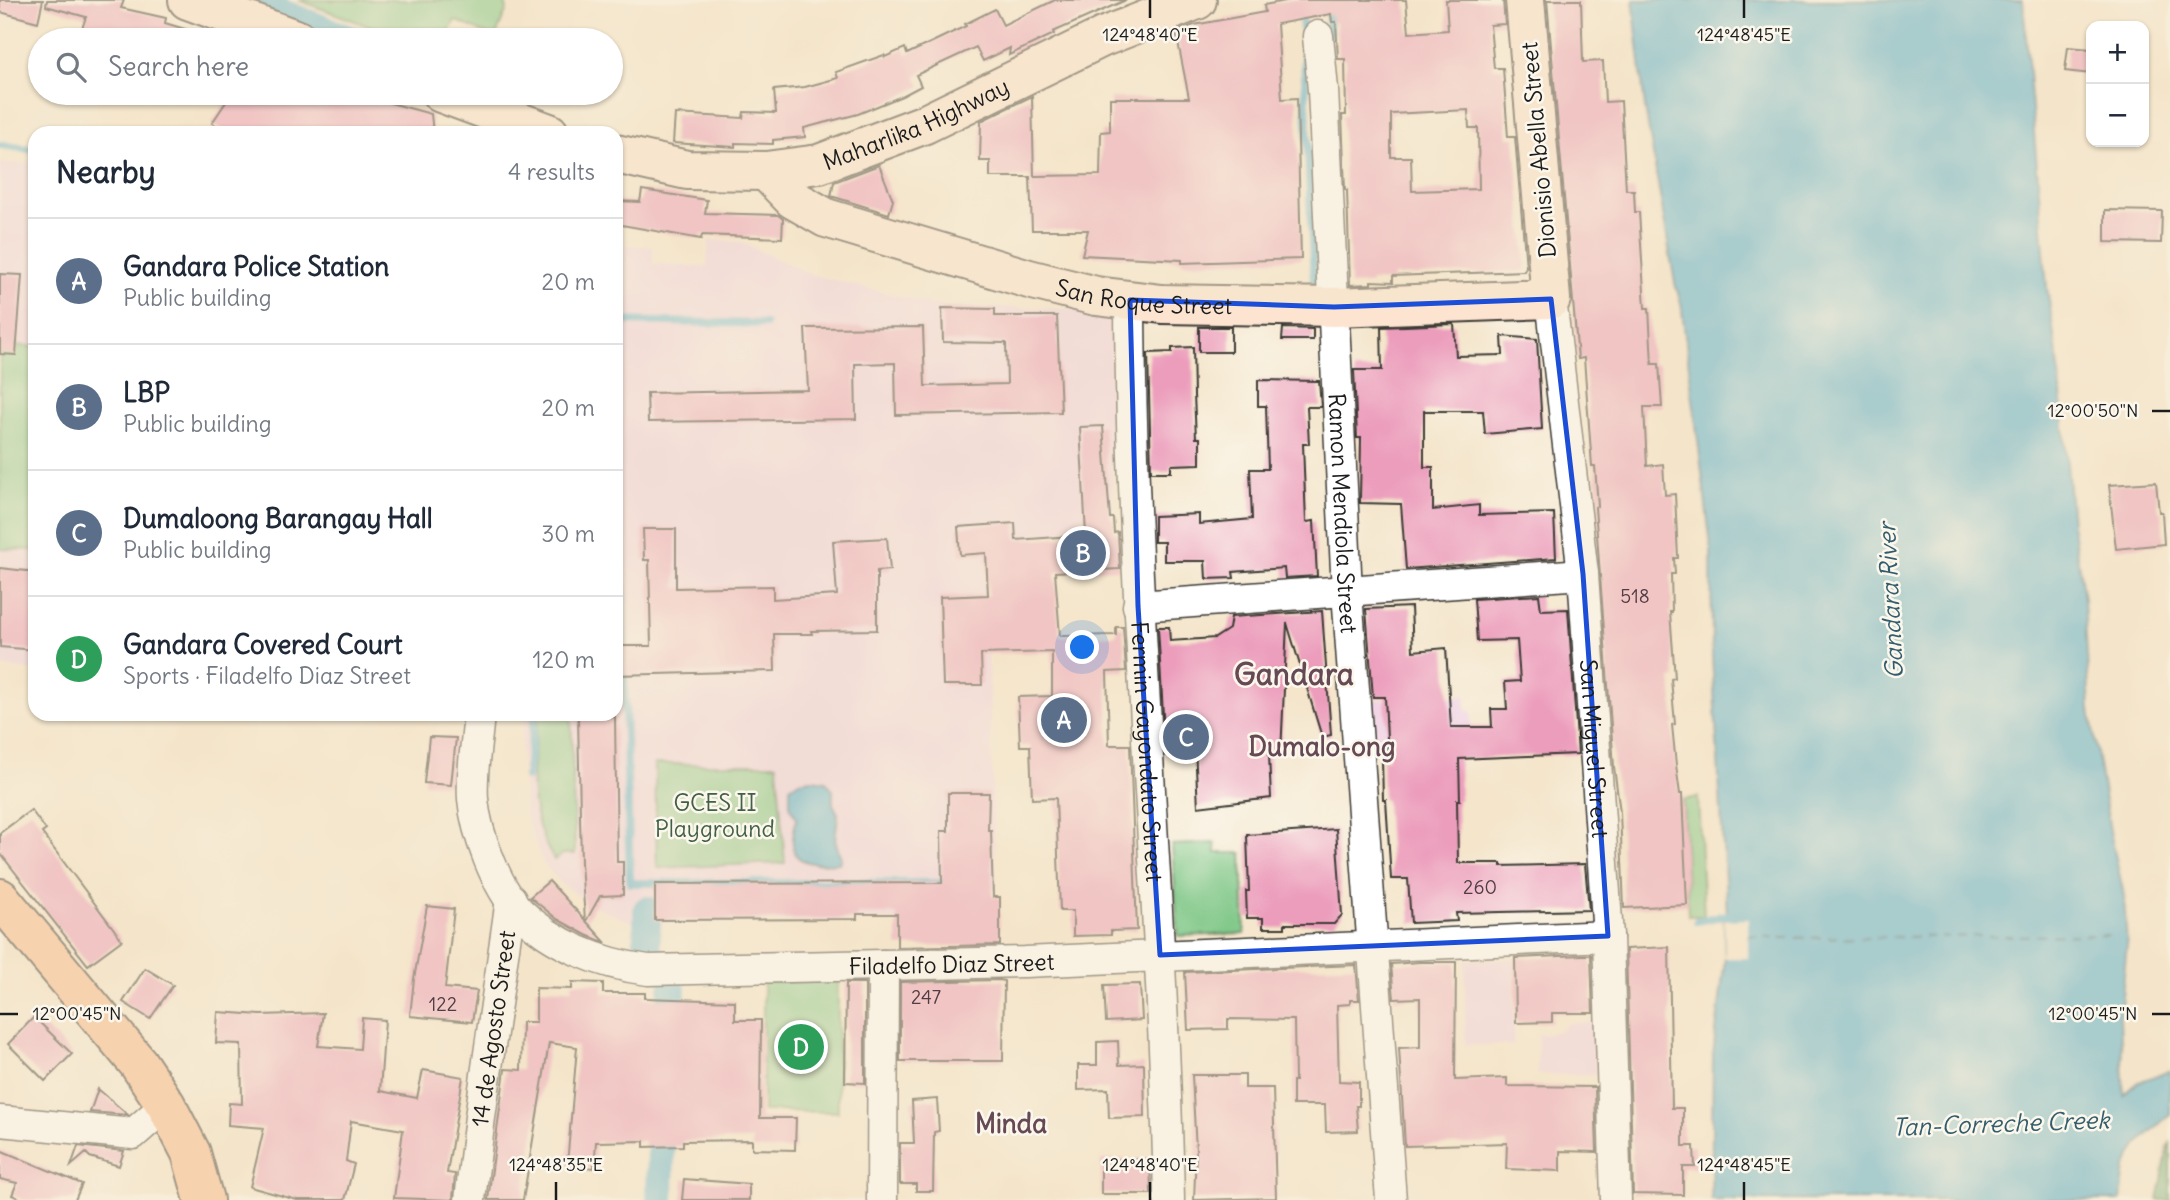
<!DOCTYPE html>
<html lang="en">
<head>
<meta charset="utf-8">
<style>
	body { margin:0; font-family:Delius,sans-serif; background:#f2f2f3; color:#1f2937 }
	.controls { position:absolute; right:21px; top:21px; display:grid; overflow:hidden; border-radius:14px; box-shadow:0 2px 5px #0004 }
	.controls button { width:63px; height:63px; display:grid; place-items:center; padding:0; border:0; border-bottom:2px solid #e0e1e3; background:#fff; color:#1f2937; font:35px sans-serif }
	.you { position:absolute; left:1083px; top:648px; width:24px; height:24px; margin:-18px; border:5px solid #fff; border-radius:50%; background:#1a73e8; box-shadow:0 0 0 10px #1a73e833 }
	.badge { display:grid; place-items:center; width:46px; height:46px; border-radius:50%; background:#c8321e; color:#fff; font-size:23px; font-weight:700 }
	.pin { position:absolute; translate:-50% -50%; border:4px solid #fff; box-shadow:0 2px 7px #0006 }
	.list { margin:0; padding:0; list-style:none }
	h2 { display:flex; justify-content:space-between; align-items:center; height:91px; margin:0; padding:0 28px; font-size:30px }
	h2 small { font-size:23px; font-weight:400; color:#747a83 }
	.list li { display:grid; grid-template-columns:46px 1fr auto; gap:21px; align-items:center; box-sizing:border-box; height:126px; padding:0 28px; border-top:2px solid #e0e1e3 }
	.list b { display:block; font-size:26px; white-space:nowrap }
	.list p { margin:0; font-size:23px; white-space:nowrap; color:#747a83 }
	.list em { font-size:23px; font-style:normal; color:#747a83 }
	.icon { flex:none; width:38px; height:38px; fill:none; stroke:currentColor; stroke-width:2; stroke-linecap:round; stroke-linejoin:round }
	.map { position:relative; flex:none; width:2170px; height:1200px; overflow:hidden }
	.search { position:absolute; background:#fff; box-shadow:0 2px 5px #0004; left:28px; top:28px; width:595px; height:77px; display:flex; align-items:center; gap:18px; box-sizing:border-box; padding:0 24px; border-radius:38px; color:#747a83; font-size:26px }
	.panel { position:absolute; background:#fff; box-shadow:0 2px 5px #0004; left:28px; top:126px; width:595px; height:595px; border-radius:21px }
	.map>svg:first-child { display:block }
</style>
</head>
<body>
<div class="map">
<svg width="2170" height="1200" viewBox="0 0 2170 1200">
	<rect width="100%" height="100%" fill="#fbf7ec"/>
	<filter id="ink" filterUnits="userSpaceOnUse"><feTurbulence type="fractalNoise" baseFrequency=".0143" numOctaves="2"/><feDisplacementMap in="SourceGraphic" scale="14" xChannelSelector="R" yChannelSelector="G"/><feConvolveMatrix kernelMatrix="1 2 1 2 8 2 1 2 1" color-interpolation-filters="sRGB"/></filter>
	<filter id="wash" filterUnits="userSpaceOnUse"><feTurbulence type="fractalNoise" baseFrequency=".00686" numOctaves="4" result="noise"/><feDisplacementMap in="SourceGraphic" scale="28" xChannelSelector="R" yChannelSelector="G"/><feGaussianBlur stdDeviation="1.57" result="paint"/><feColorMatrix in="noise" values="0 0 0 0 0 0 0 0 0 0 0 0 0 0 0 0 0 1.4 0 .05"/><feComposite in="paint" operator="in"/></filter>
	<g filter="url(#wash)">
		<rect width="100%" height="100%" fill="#f4e5cb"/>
		<path fill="#f0d0e5" d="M0,163L35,164V671L0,666Z
			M709,240L741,242L809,274L939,306L1110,310L1113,516L1080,517L1081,532L1036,534V558L985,562L996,889L959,890V920L631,922L594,906L563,885L543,863L525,814L521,749L524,714H616V244L653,247V264L707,267Z
			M1465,696L1466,711H1471L1472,744L1376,747L1373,700Z
			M1514,959V1045H1465V960Z
			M1594,1022L1596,1075L1537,1074L1538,1034H1549L1561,1030L1569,1023Z"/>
		<path fill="#7bc685" stroke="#4c7150" stroke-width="2" d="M298,0H504L507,9L495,38L455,20L445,40H406Z
			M0,344L35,347V550L0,549Z
			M539,714H571L575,854H563L554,860C525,812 531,768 539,714Z
			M655,764H777L785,863L657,868Z
			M1698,797L1704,916H1688L1683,800Z
			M1215,843L1216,853H1242L1245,934L1178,936L1172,845Z
			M838,981V1112L763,1111V982Z"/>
		<path fill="#64ab72" stroke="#406447" stroke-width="2" d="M2170,1143V1200H2158L2168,1146Z"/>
		<path fill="#50adcf" stroke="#366476" stroke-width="2" d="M1633,0H2023L2047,287L2059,368L2072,523L2084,598L2090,709L2110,831L2124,895L2127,945L2120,1018L2124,1095L2138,1082L2170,1071V1114L2138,1144L2125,1167L2121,1200H1711L1713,1055L1725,958L1724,920L1727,915L1712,658L1711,547L1681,303L1675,284L1645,108Z
			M811,779L826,781L833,790V804L838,814L835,840L841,858L839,863C800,866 784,861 797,818L790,807V787L799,781Z"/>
		<path fill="#f4e5cb" d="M1748,919V958H1725L1724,920Z"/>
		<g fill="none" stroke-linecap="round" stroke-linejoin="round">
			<path stroke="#50adcf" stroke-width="8" d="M1328,7L1329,36
				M1302,11L1314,283
				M0,145L35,150
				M616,321L765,324
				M616,587H622L630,883H944
				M527,777L535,714
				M1697,921L1727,915"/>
			<path stroke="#50adcf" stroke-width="28" d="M249,0L352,40
				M647,910V952L652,957
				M670,1035L672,989
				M660,1200L661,1147"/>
			<path stroke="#335d6d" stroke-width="2" stroke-dasharray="9 7" stroke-linecap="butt" d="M1748,935L1782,938L2114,935"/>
		</g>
		<g id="blocks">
			<path fill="#ec9dbc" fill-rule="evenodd" d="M0,0H43L38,22L0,12Z
				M47,0H124L121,8L166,18L165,23L205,35V40H78L86,17L46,6Z
				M1055,0H1126L1053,32L1054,34L1009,55L1010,48L983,61L976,47L916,75L921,86L902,96L858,114L804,128L805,137L773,140V144L735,143V147L673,143L675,114L743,118L744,112L776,113L774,90L805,87L838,78L836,72L884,55L885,57L905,48L907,54L966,26L965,24L995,9L1003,25Z
				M1290,0H1406L1409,33L1448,30L1446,0H1503L1505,24L1490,25L1494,68H1503L1508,137H1515L1526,267L1524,271L1393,276V282L1371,281V284L1350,285L1347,190H1345L1342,115H1346L1345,59H1338L1336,22H1332L1331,14L1277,24L1282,99L1297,98L1301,259L1182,263V260L1082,255L1088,230H1032L1030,177H990V161H980L981,121L1032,96L1034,176L1100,175L1101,132L1110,131V98H1189L1176,32L1194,25L1265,12L1264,5ZM1468,110L1469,128H1478L1479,189L1412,191L1411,157H1391V114Z
				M1547,0H1581L1583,62L1603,61L1605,102L1621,101L1626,190H1634L1635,212H1639L1645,308H1649L1652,364H1659L1662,407H1644L1647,466L1663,464L1665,495L1675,494L1678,558H1674L1675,574H1671L1672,612H1670L1675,678L1671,679L1675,724L1672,725L1676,765L1680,794H1682L1687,905L1624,908L1620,812L1614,767L1595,507L1598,506L1595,466H1592L1584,358L1578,359Z
				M2068,47L2091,49V74L2065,71Z
				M232,93H354L372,96V98L431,114L433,133H229L212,123Z
				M879,165L893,200L889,214L831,196L834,182Z
				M642,190L707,200L705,213L778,215L783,219L782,238L702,235L701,239L616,224V201L640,202Z
				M2105,210L2162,211L2161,243L2105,242Z
				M0,274L22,275L16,355L0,354Z
				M942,308L995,309V316H1057L1061,412L896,415L895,363L855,364L856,419L648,422L647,393L808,390L805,328L923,327L925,386L1007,384L1006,343L943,342Z
				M1454,324L1456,356L1503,355L1502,336L1537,339L1542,429L1485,434L1483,411H1424V467H1433V510L1479,505V515L1554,513L1556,558L1406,569L1401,504L1360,503L1361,438H1357L1354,370H1382L1381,327Z
				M1199,327H1231V352H1199Z
				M1283,328L1313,329V340H1282Z
				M1193,347L1194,395L1196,438H1200V464L1171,465V472H1151L1148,353L1172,352V348Z
				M1258,380L1319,381L1321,407H1307L1309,444H1303L1306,522L1314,521L1317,576L1285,578L1284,568L1233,572L1234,578L1206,579L1205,561H1164V542H1154V516L1199,514V524L1252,519L1250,469H1268L1266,406H1258Z
				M1103,426L1110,518H1113L1114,533L1118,532L1120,569L1055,572L1060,636L1116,635V627H1123L1126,671L1107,672L1109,745H1130L1137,930L1111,931V935L1073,936V911H1060L1056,798L1032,799L1030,746H1020L1018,697L1052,696V652L981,654L982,685H943L940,597L988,595L986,553L960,555L958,527L1015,523L1016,540L1086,535L1080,427Z
				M2156,482L2159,512H2162L2164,544L2116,549L2109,485Z
				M643,529H676V588L773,586V599L837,595L833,541L887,538L890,570L877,571V630L811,631L812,634H774L775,671L616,675V646H651L649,560H644Z
				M0,568L35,572V650L0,647Z
				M1539,595L1541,610L1568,609L1578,754L1459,759L1460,800H1457L1458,863H1501V866L1585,864L1589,910L1456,913L1457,921L1411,923L1408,879H1391L1386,800H1383L1382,759H1388L1385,697H1373L1366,609L1411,607L1413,651L1446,648L1451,727H1492L1491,709H1507L1505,682L1520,681L1517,640L1477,641L1474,599Z
				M1322,611L1331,735L1322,737L1287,623L1281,754L1269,755L1271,798L1198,807L1195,748L1165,750L1158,627H1169L1170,641L1215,638L1229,629L1231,617Z
				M578,717H615L617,862H623V895L600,896L586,921L606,943L586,935L557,919L530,897L549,881L585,920L581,863Z
				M429,737L456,738L451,785L424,783Z
				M948,793H989L988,830H991L993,897H1000V945L897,947V914H857V919L655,920V884L942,883L941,831H948Z
				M31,810L46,830L42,833L122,940L88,965L0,853V833Z
				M1336,829L1342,915L1334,924H1285V928H1263V918H1247L1246,891H1249L1247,835Z
				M427,906L454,909L445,988L477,991L472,1022L410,1016L414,979Z
				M1669,947L1672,1108H1683V1146H1694L1695,1167H1683V1195L1633,1194L1626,949Z
				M1583,955H1591L1593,1013H1552V1022L1516,1023L1515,958Z
				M1420,962H1456L1455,1080L1507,1078V1086L1595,1087L1597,1152L1560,1151V1171L1506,1169L1507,1143L1405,1146L1399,1048L1420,1047V998L1394,999L1391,964Z
				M1356,965L1359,1000H1350V1004L1337,1005L1339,1081L1359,1082V1106H1356L1358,1131L1326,1132L1325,1105H1293V1081H1295L1294,1020L1228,1019V1029L1188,1030L1185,972Z
				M145,968L173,985L150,1019L123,1002Z
				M1000,980L1004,981L1003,1061H900V982Z
				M572,982L603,983V993H645V998L735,1001V1020H761L760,1118H796L795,1150L752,1149V1140L683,1141V1146L644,1147V1141L596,1142L594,1168L567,1165L577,1047L549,1043L523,1200H488L505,1069L521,1070L522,1022H536V988L572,989Z
				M846,983H865V1083L845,1082Z
				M1140,984L1142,1020L1106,1022L1104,985Z
				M218,1012L261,1015L323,1013L318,1046L360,1049L362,1018L385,1020L380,1091L417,1098L423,1070L463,1077L447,1173L455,1174L453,1200L394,1198L403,1130L351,1121L346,1161L354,1164L345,1200H297L250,1187L264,1128L228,1125L229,1103L242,1104L241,1044L216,1043Z
				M34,1017L72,1054L45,1081L8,1044Z
				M1118,1041L1119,1065L1144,1064L1145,1117L1109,1118L1108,1089L1078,1090V1065H1097V1042Z
				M1192,1075H1245V1088H1273L1276,1198L1194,1200L1196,1151Z
				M98,1089L128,1115L90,1112Z
				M937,1099L939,1131L934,1132L933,1191H916V1184H900V1143H914L912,1101Z
				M78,1146L124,1151L119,1166L90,1157L86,1153L71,1166Z
				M0,1150L82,1184L75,1200H23L12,1195L17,1183L0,1179Z
				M1150,1159L1151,1194H1101V1160Z
				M684,1179L749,1184V1200H682Z"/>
		</g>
	</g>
	<g filter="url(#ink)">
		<use href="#blocks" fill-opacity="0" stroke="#3c3a36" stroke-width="2"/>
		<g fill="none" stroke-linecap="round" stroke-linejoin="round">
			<defs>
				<g id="street">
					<path id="s1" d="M1318,36L1323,90L1347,592L1391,1200"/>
					<path id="s2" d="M1551,299L1583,574L1608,936L1616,1200"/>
					<path id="s3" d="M1130,300C1131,601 1163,900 1169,1200"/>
					<path d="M1138,606L1583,574"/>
					<path id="s4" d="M479,714C477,741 471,772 473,799C476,833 496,886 519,911C553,945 601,964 648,970L1025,962L1608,936"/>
					<path d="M0,1121L133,1134L166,1105"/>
					<path id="s5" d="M470,1200L480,1117L511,899"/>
					<path d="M882,1200L883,965"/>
				</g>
				<g id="secondary">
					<path d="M188,0L298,40"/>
					<path d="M441,93L549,133"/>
					<path id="s6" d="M616,154L687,170L766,171L819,164L925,124L1103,37L1197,0"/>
					<path id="s7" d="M766,171L793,199L826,218L1029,279L1096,296L1162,304L1334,307L1551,299L1525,0"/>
				</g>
				<path id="highway" d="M0,898L138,1063L166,1105L191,1153L204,1200"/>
			</defs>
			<use href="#street" stroke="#3c3a36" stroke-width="33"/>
			<use href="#secondary" stroke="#3c3a36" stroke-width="42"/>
			<use href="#highway" stroke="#3c3a36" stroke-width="42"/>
			<use href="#street" stroke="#fff" stroke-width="30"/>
			<use href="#secondary" stroke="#fde4d1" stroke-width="38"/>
			<use href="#highway" stroke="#fbbb8d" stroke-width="38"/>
		</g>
	</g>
	<path d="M0 0H2170V1200H0ZM1551,299L1583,574L1608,936L1160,955L1138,606L1130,300L1334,307Z" fill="#f4e5cb" fill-opacity=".55" fill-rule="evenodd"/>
	<path fill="none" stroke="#1d4ed8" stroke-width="5" stroke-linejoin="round" d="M1551,299L1583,574L1608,936L1160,955L1138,606L1130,300L1334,307Z"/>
	<path fill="none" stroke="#1c1c1c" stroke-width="2.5" d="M1150,0V18M1744,0V18M2152,411H2170M0,1014H18M2152,1014H2170M556,1182V1200M1150,1182V1200M1744,1182V1200"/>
	<g text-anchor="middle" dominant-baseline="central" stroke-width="5" stroke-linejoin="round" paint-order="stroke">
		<g font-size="19" fill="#503c44">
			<text x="1635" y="596">518</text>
			<text x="1480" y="887">260</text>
			<text x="926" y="997">247</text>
			<text x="443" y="1004">122</text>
		</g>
		<g font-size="23" fill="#1c1c1c" stroke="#fbf7ec">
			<text stroke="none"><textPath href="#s6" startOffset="310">Maharlika Highway</textPath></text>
			<text transform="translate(1538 150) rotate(-95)">Dionisio Abella Street</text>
			<text stroke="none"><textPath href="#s7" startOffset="406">San Roque Street</textPath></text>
			<text stroke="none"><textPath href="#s1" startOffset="478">Ramon Mendiola Street</textPath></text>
			<text stroke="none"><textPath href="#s2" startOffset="452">San Miguel Street</textPath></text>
			<text stroke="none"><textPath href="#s3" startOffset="452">Fermin Gayondato Street</textPath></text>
			<text stroke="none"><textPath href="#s4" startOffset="656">Filadelfo Diaz Street</textPath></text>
			<text stroke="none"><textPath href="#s5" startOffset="173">14 de Agosto Street</textPath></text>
		</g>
		<g font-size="23" fill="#426046" stroke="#fbf7ec">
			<text x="715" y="802">GCES II<tspan x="715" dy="26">Playground</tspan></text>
		</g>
		<g font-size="24" font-style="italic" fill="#335d6d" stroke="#fbf7ec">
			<text transform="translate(1890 601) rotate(-93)">Gandara River</text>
			<text transform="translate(2001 1123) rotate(-2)">Tan-Correche Creek</text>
		</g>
		<g font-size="26" font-weight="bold" fill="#654954" stroke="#fbf7ec">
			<text x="1322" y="746">Dumalo-ong</text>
			<text x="1011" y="1123">Minda</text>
		</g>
		<g font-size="30" font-weight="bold" fill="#654954" stroke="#fbf7ec">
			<text x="1294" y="674">Gandara</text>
		</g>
	</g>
	<g font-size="18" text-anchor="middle" fill="#1c1c1c" stroke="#fbf7ec" stroke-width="5" stroke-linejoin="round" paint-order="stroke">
		<text x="1150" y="41">124°48'40"E</text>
		<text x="1744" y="41">124°48'45"E</text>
		<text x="2093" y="417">12°00'50"N</text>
		<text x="77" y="1020">12°00'45"N</text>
		<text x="2093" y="1020">12°00'45"N</text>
		<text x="556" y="1171">124°48'35"E</text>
		<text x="1150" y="1171">124°48'40"E</text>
		<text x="1744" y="1171">124°48'45"E</text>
	</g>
</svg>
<div class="controls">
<button>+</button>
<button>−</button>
</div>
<div class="you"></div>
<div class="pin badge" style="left:1064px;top:720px;background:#5c6f8a">A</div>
<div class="pin badge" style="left:1083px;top:553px;background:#5c6f8a">B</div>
<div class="pin badge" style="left:1186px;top:737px;background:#5c6f8a">C</div>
<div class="pin badge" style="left:801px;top:1047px;background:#2e9e5b">D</div>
<div class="search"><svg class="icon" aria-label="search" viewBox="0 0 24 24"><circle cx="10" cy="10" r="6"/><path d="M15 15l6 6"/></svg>Search here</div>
<section class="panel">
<h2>Nearby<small>4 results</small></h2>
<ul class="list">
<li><span class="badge" style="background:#5c6f8a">A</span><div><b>Gandara Police Station</b><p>Public building</p></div><em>20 m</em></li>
<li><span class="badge" style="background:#5c6f8a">B</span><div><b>LBP</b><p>Public building</p></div><em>20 m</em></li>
<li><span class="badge" style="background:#5c6f8a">C</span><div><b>Dumaloong Barangay Hall</b><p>Public building</p></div><em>30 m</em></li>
<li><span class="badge" style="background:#2e9e5b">D</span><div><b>Gandara Covered Court</b><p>Sports · Filadelfo Diaz Street</p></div><em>120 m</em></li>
</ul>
</section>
</div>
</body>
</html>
